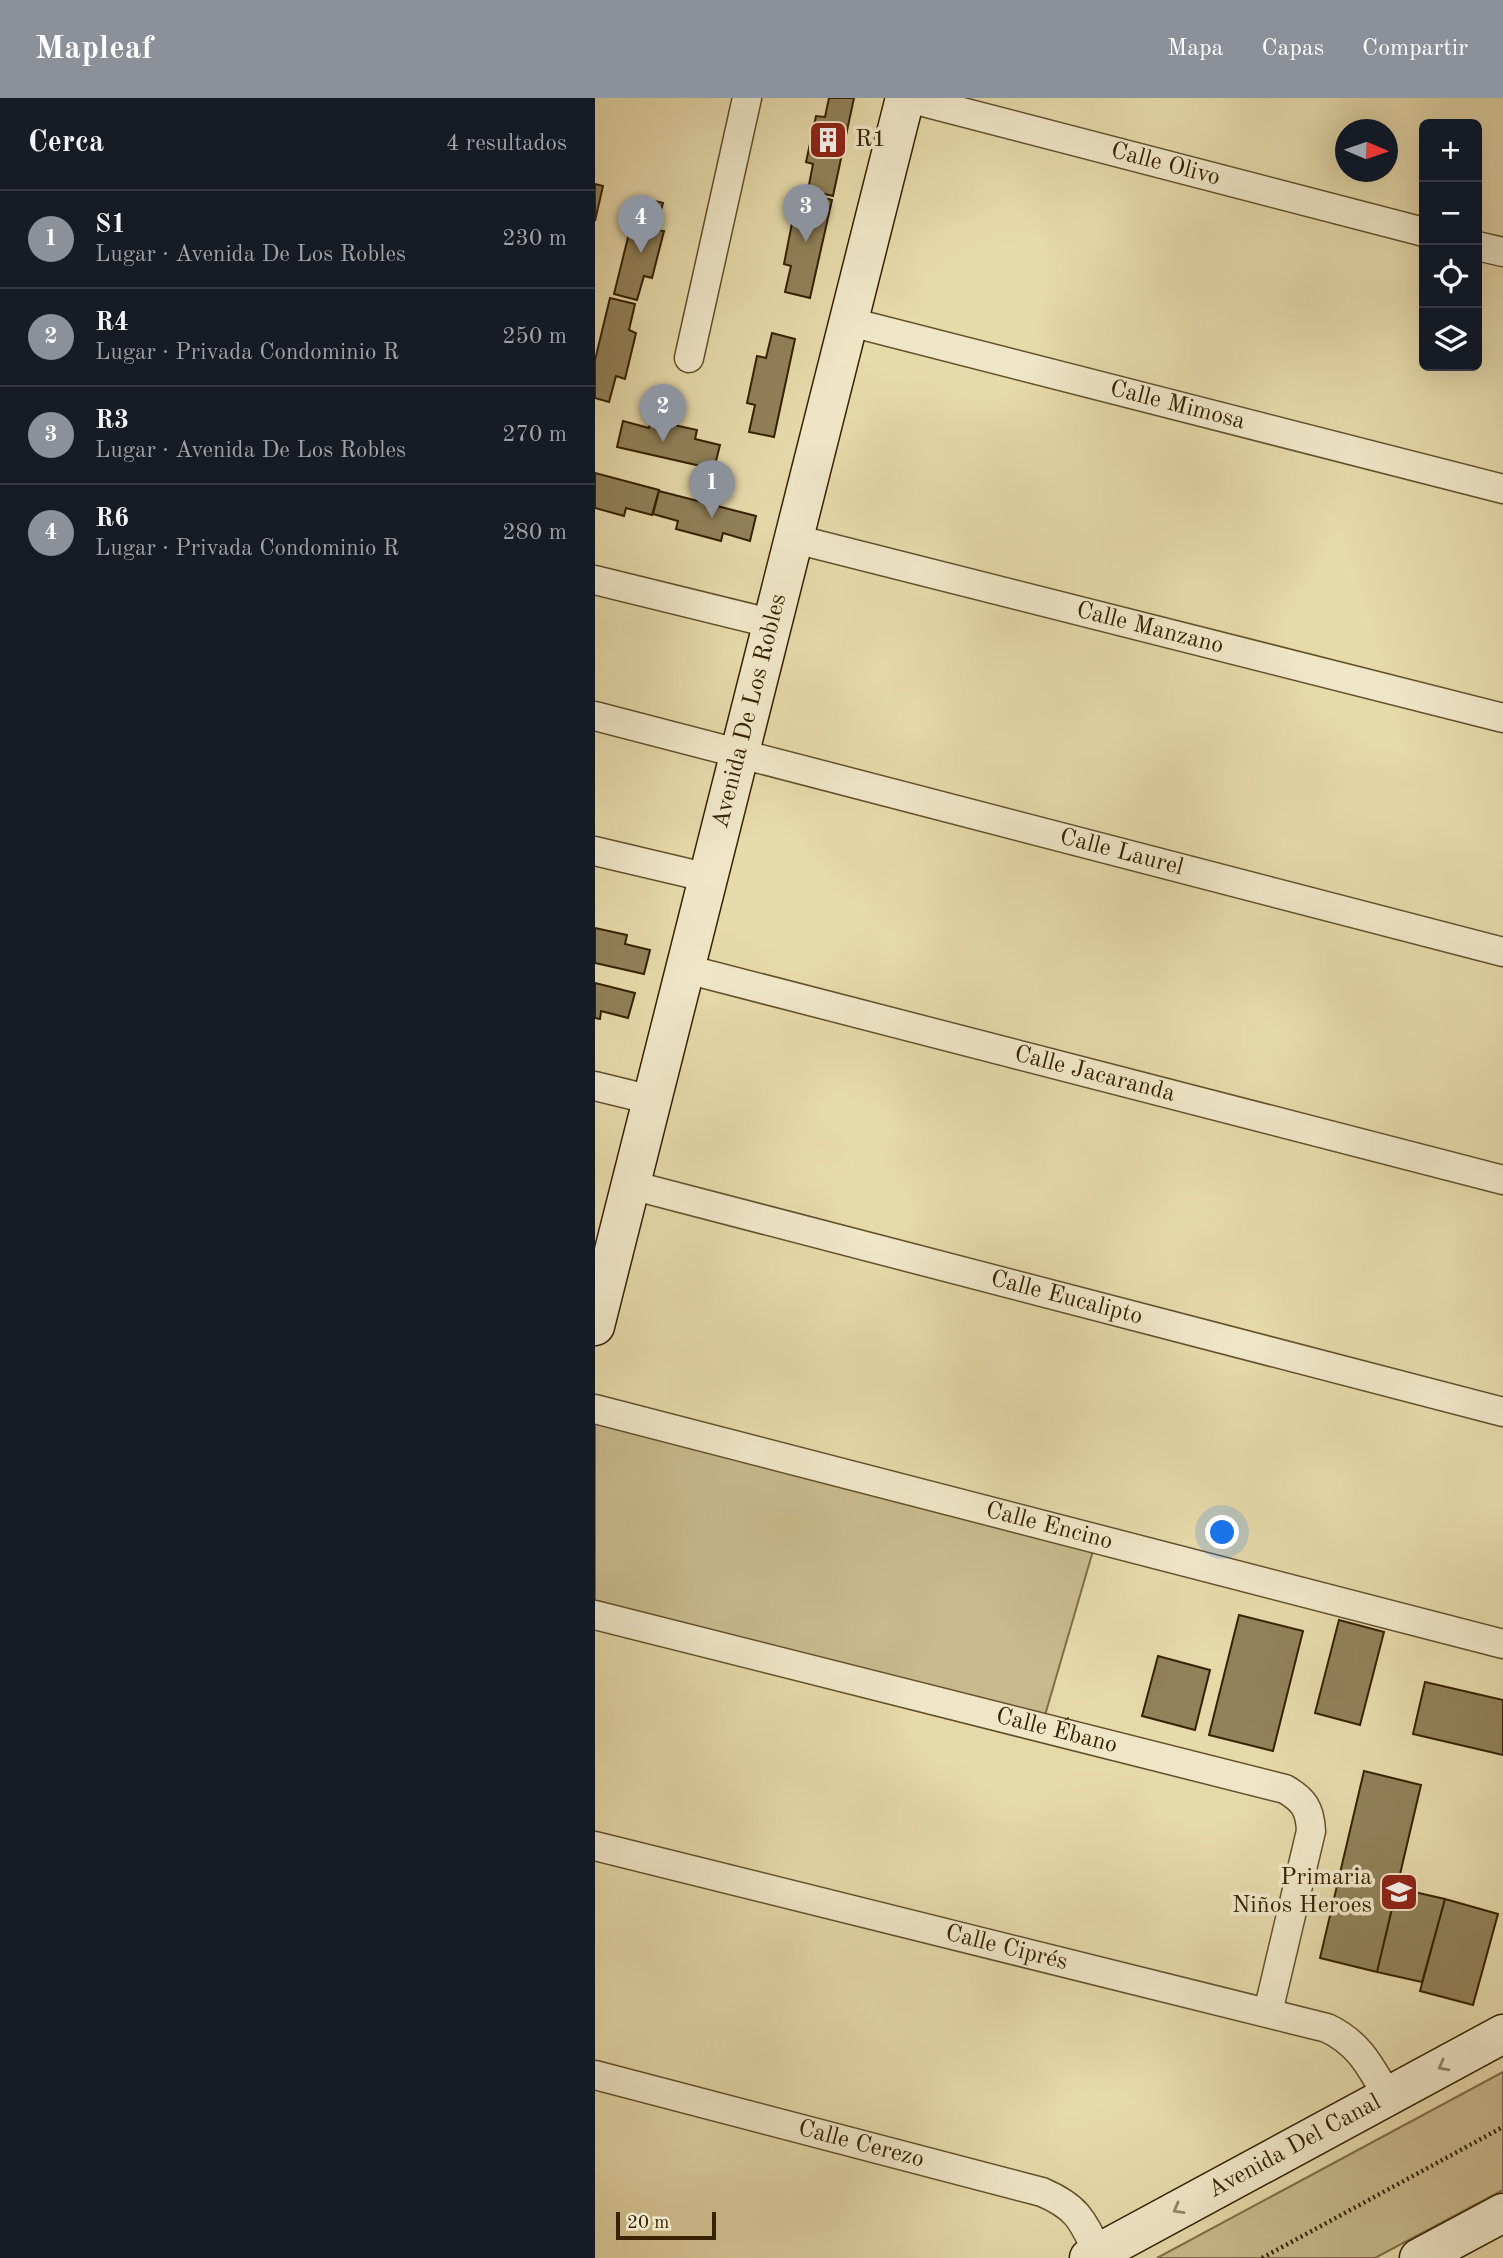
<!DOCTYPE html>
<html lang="es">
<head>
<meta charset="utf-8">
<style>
	body { margin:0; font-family:"Old Standard TT",serif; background:#242831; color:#f1f3f6 }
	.controls { position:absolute; right:21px; top:21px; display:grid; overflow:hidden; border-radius:10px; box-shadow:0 7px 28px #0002 }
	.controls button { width:63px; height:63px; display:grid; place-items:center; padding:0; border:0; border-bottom:2px solid #363941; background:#171b24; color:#f1f3f6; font:35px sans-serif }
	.compass { position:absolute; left:740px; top:21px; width:63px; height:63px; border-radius:50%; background:#171b24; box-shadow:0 7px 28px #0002; rotate:92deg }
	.scale { position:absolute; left:21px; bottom:18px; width:100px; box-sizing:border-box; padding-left:7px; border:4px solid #372201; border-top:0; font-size:19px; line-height:24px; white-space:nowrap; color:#372201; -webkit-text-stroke:5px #efe6c8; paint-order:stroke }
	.you { position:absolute; left:628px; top:1435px; width:24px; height:24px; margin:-18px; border:5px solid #fff; border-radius:50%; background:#1a73e8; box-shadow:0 0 0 10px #1a73e833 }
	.badge { display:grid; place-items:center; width:46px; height:46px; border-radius:50%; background:#8c9099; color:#fff; font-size:23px; font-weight:700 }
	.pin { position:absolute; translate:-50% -58px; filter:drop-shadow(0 2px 4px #0008) }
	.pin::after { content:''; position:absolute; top:37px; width:24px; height:21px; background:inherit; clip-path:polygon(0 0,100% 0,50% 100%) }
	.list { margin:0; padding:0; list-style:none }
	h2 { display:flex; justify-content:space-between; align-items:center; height:91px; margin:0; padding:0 28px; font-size:30px }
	h2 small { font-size:23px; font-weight:400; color:#9ea1a6 }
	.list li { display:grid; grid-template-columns:46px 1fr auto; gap:21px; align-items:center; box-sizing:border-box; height:98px; padding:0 28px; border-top:2px solid #363941 }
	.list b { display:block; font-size:26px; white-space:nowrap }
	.list p { margin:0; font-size:23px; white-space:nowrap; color:#9ea1a6 }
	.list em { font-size:23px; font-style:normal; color:#9ea1a6 }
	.icon { flex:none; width:38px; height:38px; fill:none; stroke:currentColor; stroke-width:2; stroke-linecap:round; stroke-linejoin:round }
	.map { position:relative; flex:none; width:908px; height:2160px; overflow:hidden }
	header { display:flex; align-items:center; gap:42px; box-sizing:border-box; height:98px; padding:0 35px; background:#8c9099; color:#fff }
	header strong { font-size:33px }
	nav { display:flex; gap:38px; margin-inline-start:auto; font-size:24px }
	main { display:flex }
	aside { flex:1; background:#171b24 }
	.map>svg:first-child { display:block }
</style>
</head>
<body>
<header>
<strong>Mapleaf</strong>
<nav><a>Mapa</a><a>Capas</a><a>Compartir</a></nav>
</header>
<main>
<aside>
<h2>Cerca<small>4 resultados</small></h2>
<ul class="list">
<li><span class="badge">1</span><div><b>S1</b><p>Lugar · Avenida De Los Robles</p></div><em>230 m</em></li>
<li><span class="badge">2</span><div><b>R4</b><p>Lugar · Privada Condominio R</p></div><em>250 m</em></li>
<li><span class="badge">3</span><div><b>R3</b><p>Lugar · Avenida De Los Robles</p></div><em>270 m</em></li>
<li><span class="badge">4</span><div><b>R6</b><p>Lugar · Privada Condominio R</p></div><em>280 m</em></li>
</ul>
</aside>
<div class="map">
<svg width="908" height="2160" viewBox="0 0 908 2160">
	<rect width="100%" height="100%" fill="#e6d9aa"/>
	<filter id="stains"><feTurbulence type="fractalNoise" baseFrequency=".00286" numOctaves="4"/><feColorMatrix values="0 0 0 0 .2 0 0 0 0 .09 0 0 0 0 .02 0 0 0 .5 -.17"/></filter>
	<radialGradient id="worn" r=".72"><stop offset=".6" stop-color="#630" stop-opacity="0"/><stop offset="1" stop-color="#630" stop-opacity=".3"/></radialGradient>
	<path fill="#c8ba8d" stroke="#806e47" stroke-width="2" d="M0,1324L500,1446L448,1624L0,1509Z
		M908,1974V2092L780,2160H562Z"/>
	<path fill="#928159" stroke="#372201" stroke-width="2" d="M234,0H259L238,98L213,92L218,66L211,64L221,18L230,19Z
		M0,86L8,88L0,123Z
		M214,96L237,102L215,200L190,194L196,168L189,166L198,120L207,121Z
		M43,99L68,105L61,132L69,133L57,180L49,178L42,202L19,196Z
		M15,200L40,206L34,232L41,235L30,281L21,278L14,304L0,300V262Z
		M177,235L200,241L179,339L154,334L160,307L152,305L162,258L171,260Z
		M56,322L102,332L100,341L125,347L119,371L22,349L28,323L54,330Z
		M0,375L64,392L57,417L31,410L29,418L0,410Z
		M64,393L161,418L155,443L128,435L126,443L81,431L83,423L58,416Z
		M0,830L32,837L30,846L55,852L49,876L0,865Z
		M0,885L40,895L33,920L6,913L5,921L0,920Z
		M644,1517L708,1533L678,1653L614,1637Z
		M744,1522L789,1534L765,1627L720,1615Z
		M563,1558L615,1572L600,1632L547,1618Z
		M830,1584L908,1602V1657L818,1636Z
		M769,1673L826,1687L782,1874L725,1860Z
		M802,1790L850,1801L827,1884L782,1874Z
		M850,1801L903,1816L878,1907L825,1893Z"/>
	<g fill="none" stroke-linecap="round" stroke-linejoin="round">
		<defs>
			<g id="street">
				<path id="s1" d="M313,0L829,134"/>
				<path d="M882,148L908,154"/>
				<path id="s2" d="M255,224L908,391"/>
				<path d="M94,260L152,0"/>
				<path id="s3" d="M200,441L908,620"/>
				<path d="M0,482L179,526"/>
				<path id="s4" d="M0,618L908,854"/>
				<path d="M0,753L114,780"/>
				<path id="s5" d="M91,871L908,1082"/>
				<path d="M0,988L57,1002"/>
				<path id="s6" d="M36,1087L908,1314"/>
				<path id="s7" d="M0,1311L908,1546"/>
				<path id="s8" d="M0,1517L690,1691C709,1702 715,1711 716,1733L673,1914"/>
				<path id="s9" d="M0,1748L732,1930C764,1945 775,1968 792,1997"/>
				<path id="s10" d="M0,1977L447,2094C482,2109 487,2121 503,2155"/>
			</g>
			<g id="secondary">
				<path id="s11" d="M0,1228L310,0"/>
				<path id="s12" d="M494,2160L908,1936"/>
				<path d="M824,2160L908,2115"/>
			</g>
		</defs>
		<use href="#street" stroke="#63502b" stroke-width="31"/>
		<use href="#secondary" stroke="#372201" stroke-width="41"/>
		<path stroke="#372201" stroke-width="4.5" stroke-dasharray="2 3.5" stroke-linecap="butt" d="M667,2160L908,2029"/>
		<use href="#street" stroke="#efe6c8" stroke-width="28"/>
		<use href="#secondary" stroke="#efe6c8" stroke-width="38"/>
	</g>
	<defs><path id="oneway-chevron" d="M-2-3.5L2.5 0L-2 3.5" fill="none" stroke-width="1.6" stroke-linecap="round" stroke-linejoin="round" transform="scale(1.75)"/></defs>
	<g stroke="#938464">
		<use href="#oneway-chevron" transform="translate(848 1968) rotate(152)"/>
		<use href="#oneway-chevron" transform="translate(583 2111) rotate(151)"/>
	</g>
	<defs>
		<symbol id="building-square" viewBox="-11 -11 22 22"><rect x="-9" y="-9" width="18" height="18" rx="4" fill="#8f2418" stroke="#efe6c8"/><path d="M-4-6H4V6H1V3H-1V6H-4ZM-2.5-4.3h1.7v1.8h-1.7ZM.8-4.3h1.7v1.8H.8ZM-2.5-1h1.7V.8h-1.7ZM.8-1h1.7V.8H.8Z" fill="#fff"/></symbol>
		<symbol id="school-square" viewBox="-11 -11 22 22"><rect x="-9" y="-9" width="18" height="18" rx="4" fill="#8f2418" stroke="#efe6c8"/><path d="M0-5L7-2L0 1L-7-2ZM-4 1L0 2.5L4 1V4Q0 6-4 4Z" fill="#fff"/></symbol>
	</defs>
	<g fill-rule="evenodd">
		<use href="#building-square" x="211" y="20" width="44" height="44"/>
		<use href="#school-square" x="782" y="1772" width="44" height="44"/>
	</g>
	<g text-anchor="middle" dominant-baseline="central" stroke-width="7" stroke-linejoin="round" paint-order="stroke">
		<g font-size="24" fill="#372201" stroke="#efe6c8" text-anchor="start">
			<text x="260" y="42">R1</text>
			<text x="777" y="1780" text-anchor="end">Primaria<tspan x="777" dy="28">Niños Heroes</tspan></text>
		</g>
		<g font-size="24" fill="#372201" stroke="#efe6c8">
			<text stroke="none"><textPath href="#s1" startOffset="266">Calle Olivo</textPath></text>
			<text stroke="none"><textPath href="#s2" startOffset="338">Calle Mimosa</textPath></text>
			<text stroke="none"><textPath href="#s3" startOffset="366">Calle Manzano</textPath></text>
			<text stroke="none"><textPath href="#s11" startOffset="634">Avenida De Los Robles</textPath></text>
			<text stroke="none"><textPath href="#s4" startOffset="544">Calle Laurel</textPath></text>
			<text stroke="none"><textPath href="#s5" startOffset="422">Calle Jacaranda</textPath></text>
			<text stroke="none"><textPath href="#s6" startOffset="450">Calle Eucalipto</textPath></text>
			<text stroke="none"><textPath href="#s7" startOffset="469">Calle Encino</textPath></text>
			<text stroke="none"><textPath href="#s8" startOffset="476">Calle Ébano</textPath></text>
			<text stroke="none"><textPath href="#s9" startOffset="424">Calle Ciprés</textPath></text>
			<text stroke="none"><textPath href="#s10" startOffset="275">Calle Cerezo</textPath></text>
			<text stroke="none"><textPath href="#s12" startOffset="234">Avenida Del Canal</textPath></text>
		</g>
	</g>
	<rect width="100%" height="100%" filter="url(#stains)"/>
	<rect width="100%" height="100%" fill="url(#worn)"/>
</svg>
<div class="controls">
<button>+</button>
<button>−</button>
<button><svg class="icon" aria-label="locate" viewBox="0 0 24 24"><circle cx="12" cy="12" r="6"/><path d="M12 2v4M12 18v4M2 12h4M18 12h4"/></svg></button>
<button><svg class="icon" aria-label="layers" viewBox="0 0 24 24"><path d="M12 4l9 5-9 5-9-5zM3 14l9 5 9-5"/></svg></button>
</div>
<svg class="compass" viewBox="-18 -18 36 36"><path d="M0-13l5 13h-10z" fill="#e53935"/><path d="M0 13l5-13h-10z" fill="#9ea1a6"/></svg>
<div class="scale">20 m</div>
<div class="you"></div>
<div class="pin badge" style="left:117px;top:420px">1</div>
<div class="pin badge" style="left:68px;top:344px">2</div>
<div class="pin badge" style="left:211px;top:144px">3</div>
<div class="pin badge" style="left:46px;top:155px">4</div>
</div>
</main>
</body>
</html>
